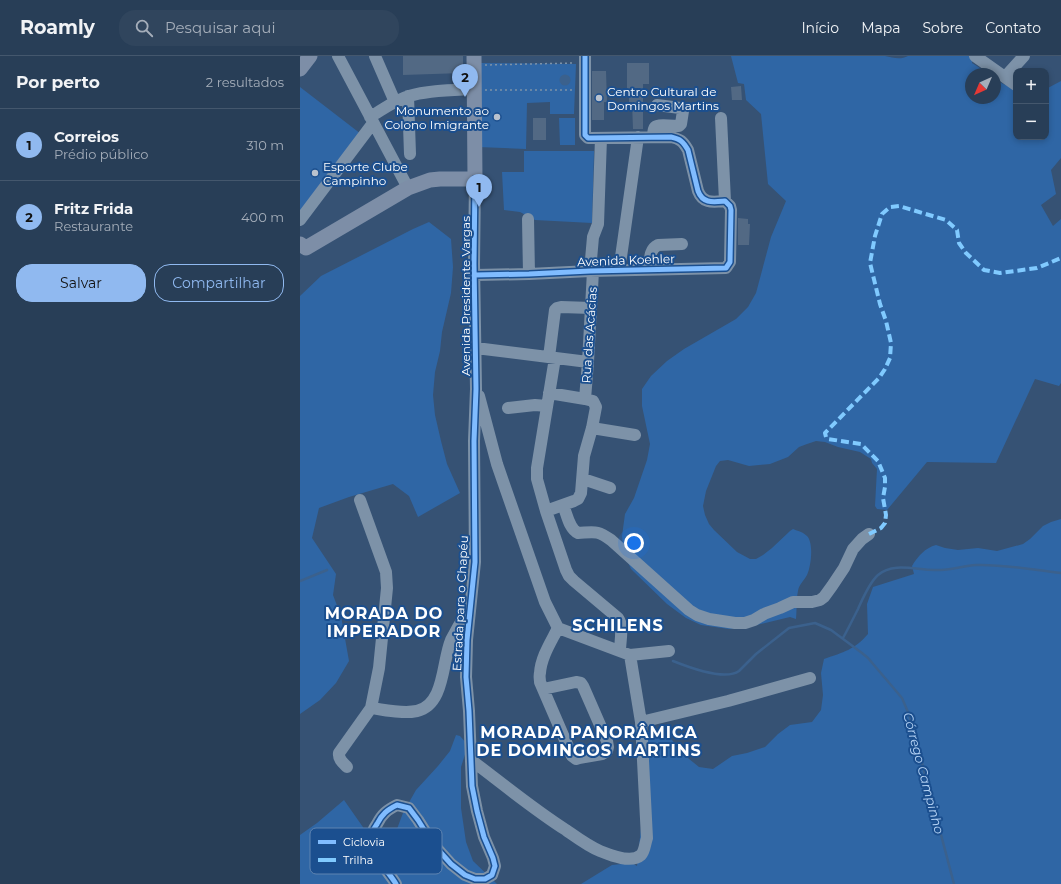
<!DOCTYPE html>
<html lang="pt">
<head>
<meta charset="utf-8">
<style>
	body { margin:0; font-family:Montserrat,sans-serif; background:#30455d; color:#f1f3f6 }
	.controls { position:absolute; right:12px; top:12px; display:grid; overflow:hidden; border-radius:8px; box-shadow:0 2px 6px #0003 }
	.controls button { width:36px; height:36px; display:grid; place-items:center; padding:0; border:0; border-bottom:1px solid #44576d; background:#283e57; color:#f1f3f6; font:20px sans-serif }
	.compass { position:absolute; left:665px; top:12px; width:36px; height:36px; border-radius:50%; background:#283e57; box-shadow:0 2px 6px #0003; rotate:224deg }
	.you { position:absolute; left:334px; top:487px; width:14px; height:14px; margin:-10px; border:3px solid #fff; border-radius:50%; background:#1a73e8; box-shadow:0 0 0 6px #1a73e833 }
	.badge { display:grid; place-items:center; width:26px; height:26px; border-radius:50%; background:#90b9f0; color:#111; font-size:13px; font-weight:700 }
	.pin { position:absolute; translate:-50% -33px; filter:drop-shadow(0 1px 2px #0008) }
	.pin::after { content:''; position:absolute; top:21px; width:14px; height:12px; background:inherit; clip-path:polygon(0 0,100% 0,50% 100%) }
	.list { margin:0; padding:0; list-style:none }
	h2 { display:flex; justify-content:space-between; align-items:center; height:52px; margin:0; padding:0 16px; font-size:17px }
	h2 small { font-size:13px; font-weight:400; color:#a5aeba }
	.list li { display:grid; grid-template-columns:26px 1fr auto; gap:12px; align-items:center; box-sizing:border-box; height:72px; padding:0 16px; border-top:1px solid #44576d }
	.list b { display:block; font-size:15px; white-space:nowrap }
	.list p { margin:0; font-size:13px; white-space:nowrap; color:#a5aeba }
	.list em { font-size:13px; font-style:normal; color:#a5aeba }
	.actions { display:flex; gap:8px; padding:12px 16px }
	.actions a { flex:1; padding:9px 0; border:1px solid #90b9f0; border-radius:16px; text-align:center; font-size:14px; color:#90b9f0 }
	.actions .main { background:#90b9f0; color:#111 }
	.icon { flex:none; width:22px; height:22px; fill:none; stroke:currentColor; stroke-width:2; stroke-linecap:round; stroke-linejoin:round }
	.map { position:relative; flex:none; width:761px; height:828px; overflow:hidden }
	header { display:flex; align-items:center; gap:24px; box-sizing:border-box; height:56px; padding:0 20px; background:#283e57; border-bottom:1px solid #44576d }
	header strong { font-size:19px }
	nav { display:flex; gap:22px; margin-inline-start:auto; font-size:14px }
	.search { width:280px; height:36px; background:#30455d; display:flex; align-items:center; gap:10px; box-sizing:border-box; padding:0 14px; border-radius:16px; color:#a5aeba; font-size:15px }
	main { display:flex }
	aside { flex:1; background:#283e57 }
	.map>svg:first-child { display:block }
</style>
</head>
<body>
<header>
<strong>Roamly</strong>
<div class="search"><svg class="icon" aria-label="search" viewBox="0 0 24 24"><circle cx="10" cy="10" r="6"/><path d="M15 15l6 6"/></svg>Pesquisar aqui</div>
<nav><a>Início</a><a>Mapa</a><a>Sobre</a><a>Contato</a></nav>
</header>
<main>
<aside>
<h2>Por perto<small>2 resultados</small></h2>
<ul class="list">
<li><span class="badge">1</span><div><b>Correios</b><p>Prédio público</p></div><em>310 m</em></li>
<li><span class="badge">2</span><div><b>Fritz Frida</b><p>Restaurante</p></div><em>400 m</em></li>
</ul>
<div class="actions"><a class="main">Salvar</a><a>Compartilhar</a></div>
</aside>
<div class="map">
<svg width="761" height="828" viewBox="0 0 761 828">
	<rect width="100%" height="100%" fill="#365274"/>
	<path fill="#2f66a5" d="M431,0H585C593,2 601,4 608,0H673L672,7L680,12L687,18H671V42H695V24L716,34V81H746V33L761,25V102L751,114L756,138L741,149L753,170L761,163V327L759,330L735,323L696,407L627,406L587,454L577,453L575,450L577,413L572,407L571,403L560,396L538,391L525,386L516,385L507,388L499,391L488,401L470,408L449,410L428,404L420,405L416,410L406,435L403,450L405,459L409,468L414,474L437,496L450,503H456L463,499L472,492L490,475L493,473C498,475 503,476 507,480C514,487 511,511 507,519C504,525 499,528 498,535C496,544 497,554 496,563L490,561L448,571L429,573L401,569L386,562L367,548L331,513L324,498L322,480L325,458L334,442L347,404L350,388L342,350V333L351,320L367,305L384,293L436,263L448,251L456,237L471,181L486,145L468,128L461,58L446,44L444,28L438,27Z
		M179,7L276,8L274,58H250V46L227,47L226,93L178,91Z
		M0,31L61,78L0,156Z
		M259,62H275V89H260Z
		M224,95H294L292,167L235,164L220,156L204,154L202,116H224Z
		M129,166L151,183L153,211L151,237L142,276L140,295L135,316L133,339L135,359L141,385L147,408L160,437L118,461L109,440L93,428L49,441L19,452L12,482L36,518L33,539L41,560L49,605L36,627L20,644L0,658V240L21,220L113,173Z
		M761,463V828H281L312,809L332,807L337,810L342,762L339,690L348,676L359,675L372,684L383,698L399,711L413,713L432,700L447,697L465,691L478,678L490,669L512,666L521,654L523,639L521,617L524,603C544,596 554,594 568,578L567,548L573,531L614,518L612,510C618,500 625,492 636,489L645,492L658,494L678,492L697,495L723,488L730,483L743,470L751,466Z
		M156,679L160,680L168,689L161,711V752L166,786L173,805L197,828H0V779L17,767L44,744L79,794L86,802L103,757L116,734L138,710L150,695Z"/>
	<path fill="#3b618d" d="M259.5 24a5.5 5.5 0 1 1 11 0a5.5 5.5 0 1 1-11 0Z"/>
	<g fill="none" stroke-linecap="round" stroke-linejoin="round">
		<path stroke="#3b618d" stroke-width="2.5" d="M0,525L27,514
			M543,582C548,573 553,563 558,553C563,542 569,527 578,519C593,506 616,514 634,514C648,515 662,510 676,509C704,508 733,514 761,517
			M373,605C388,611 425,625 439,615L456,598L489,572L515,567L531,574L562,597L568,602L602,642L610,661L654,828"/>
	</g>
	<path fill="#526984" d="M103,0H163V17L103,19Z
		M327,7H349V28H343V73H333L332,46H329V38H327Z
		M292,15H306L307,46H304V64H292Z
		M441,30L442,44H432L431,31Z
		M233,62H246V84H233Z
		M438,162L448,163V168H450L449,189H438Z"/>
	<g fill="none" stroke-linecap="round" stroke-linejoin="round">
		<path stroke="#7d92a8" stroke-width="1.5" stroke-dasharray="2 3" stroke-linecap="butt" d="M185,9L275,7
			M185,34H275"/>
		<path stroke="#7d92a8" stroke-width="12" d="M38,0L108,132
			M75,0L95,46
			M675,0L716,29
			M705,21L724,0
			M108,40L110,98
			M70,61C82,54 95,44 109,40C128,34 154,34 174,33
			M421,62L425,145
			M353,81C353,79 353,73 355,71C358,68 374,70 379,70L381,68L383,55L380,52L357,49
			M228,163L229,218
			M0,164L73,67
			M349,213C350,204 349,193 358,189L382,188
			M318,214L321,201L338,81
			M290,215L293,181L298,168L301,82
			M175,219L229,218L290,215L426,212L430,206L431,154L430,150L425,145C413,146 403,148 398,135L388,94C383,85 380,83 371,81L291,82H288L285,79V0
			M176,292L288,306
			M249,301L255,254L257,252L261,251L291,252
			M255,302L237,412V423L246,455L266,514L269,520L274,525L318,562C324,570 320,585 320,595
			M285,343L288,306L293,215
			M208,352L235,349L247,350
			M292,372L335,379
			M283,423L310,432
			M263,449C267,458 269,473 278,477C295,476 297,474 311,484L389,554L397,559L409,563L435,567H445L454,564L464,558L480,552L493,546H512L520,544L524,541L532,530L544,512L553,493L562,483L569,478
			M246,455L274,445L278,443L281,437L284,400L292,372L296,351L293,345L285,343L249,337
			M330,599L369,595
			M243,633L276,626L281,627L283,630L307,685L308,691L307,695L302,698L279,702L276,703L272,700L240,626C240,623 239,620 240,617C241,601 251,586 258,572
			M71,652C86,654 102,658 117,655C145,649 142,605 151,584C156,574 162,564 168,555
			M341,666L428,645L510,622
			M171,704C203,728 233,753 266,774C276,781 288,790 300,795C310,799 331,808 341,799C345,795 345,787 347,782L341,666L330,599L258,572L245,546L206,434L197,408L179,340
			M47,711C43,707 38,703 39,697L71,652L79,612L87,532L86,516L60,444
			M96,828C87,813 70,799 72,779C72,775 75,771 77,768C82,758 87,754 97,749L109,752L118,764L133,788L151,808L165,819L175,823H185L192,819L195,810L193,802L184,781L177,755L172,730L169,655L166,621L167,584L175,506L174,385L176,333L174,208L175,123"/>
		<path stroke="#7d8ea7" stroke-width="15" d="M0,13L10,0
			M0,188L6,192L108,132L130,124L140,123H175L174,0"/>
		<path stroke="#80caff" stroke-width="4" stroke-dasharray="8 4" stroke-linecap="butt" d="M569,478L581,472L585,467L586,459L583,442L585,431V422L578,405L561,388L528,383L526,381L525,377L579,322L585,313L590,302L591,287L586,265L580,248L570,207L575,180L582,158L590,151L599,150L646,164L657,174L659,187L666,197L684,214L700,217L737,212L761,202"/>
		<defs>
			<path id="cycleway" d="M175,219L229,218L290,215L426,212L430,206L431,154L430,150L425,145C413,146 403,148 398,135L388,94C383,85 380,83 371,81L291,82H288L285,79V0
				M96,828C87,813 70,799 72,779C72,775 75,771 77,768C82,758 87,754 97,749L109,752L118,764L133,788L151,808L165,819L175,823H185L192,819L195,810L193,802L184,781L177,755L172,730L169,655L166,621L167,584L175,506L174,385L176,333L174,208L175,123"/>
		</defs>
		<use href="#cycleway" stroke="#1b4f8f" stroke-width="8"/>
		<use href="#cycleway" stroke="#80bcff" stroke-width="5"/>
	</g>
	<g fill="#b9c2ce" stroke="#1b4f8f" stroke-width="1.5">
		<circle cx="299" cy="42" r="4"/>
		<circle cx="197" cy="61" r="4"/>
		<circle cx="15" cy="117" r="4"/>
	</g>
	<g text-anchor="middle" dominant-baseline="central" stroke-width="4" stroke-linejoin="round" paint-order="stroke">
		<g font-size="12" fill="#fff" stroke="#1b4f8f" text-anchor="start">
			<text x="307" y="35">Centro Cultural de<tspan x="307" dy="14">Domingos Martins</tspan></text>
			<text x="189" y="54" text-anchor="end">Monumento ao<tspan x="189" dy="14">Colono Imigrante</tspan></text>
			<text x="23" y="110">Esporte Clube<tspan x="23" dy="14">Campinho</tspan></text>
		</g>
		<g font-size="12" fill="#fff" stroke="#1b4f8f">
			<text transform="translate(326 204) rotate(-2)">Avenida Koehler</text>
			<text transform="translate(165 240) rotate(-90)">Avenida Presidente Vargas</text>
			<text transform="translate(289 279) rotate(-86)">Rua das Acácias</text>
			<text transform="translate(160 547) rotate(-87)">Estrada para o Chapéu</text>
		</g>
		<g font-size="13" font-style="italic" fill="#b5d3f5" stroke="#1b4f8f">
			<text transform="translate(624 717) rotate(75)">Córrego Campinho</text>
		</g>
		<g font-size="16" font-weight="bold" letter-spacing="1" fill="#fff" stroke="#1b4f8f">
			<text x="84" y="557">MORADA DO<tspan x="84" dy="18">IMPERADOR</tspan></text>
			<text x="318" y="569">SCHILENS</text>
			<text x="289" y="676">MORADA PANORÂMICA<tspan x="289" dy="18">DE DOMINGOS MARTINS</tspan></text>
		</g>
	</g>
	<rect x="10" y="772" width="132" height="46" rx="6" fill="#1b4f8f" stroke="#5f84b1" stroke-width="1"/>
	<rect x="18" y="784" width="18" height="4" fill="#80bcff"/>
	<rect x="18" y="802" width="18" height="4" fill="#80caff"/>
	<g font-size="11" fill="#fff">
		<text x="43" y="790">Ciclovia</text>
		<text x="43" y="808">Trilha</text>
	</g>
</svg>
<div class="controls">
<button>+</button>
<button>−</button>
</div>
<svg class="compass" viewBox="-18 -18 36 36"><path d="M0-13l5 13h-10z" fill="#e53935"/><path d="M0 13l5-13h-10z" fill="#a5aeba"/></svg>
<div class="you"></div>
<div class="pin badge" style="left:179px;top:151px">1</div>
<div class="pin badge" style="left:165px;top:41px">2</div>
</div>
</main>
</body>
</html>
